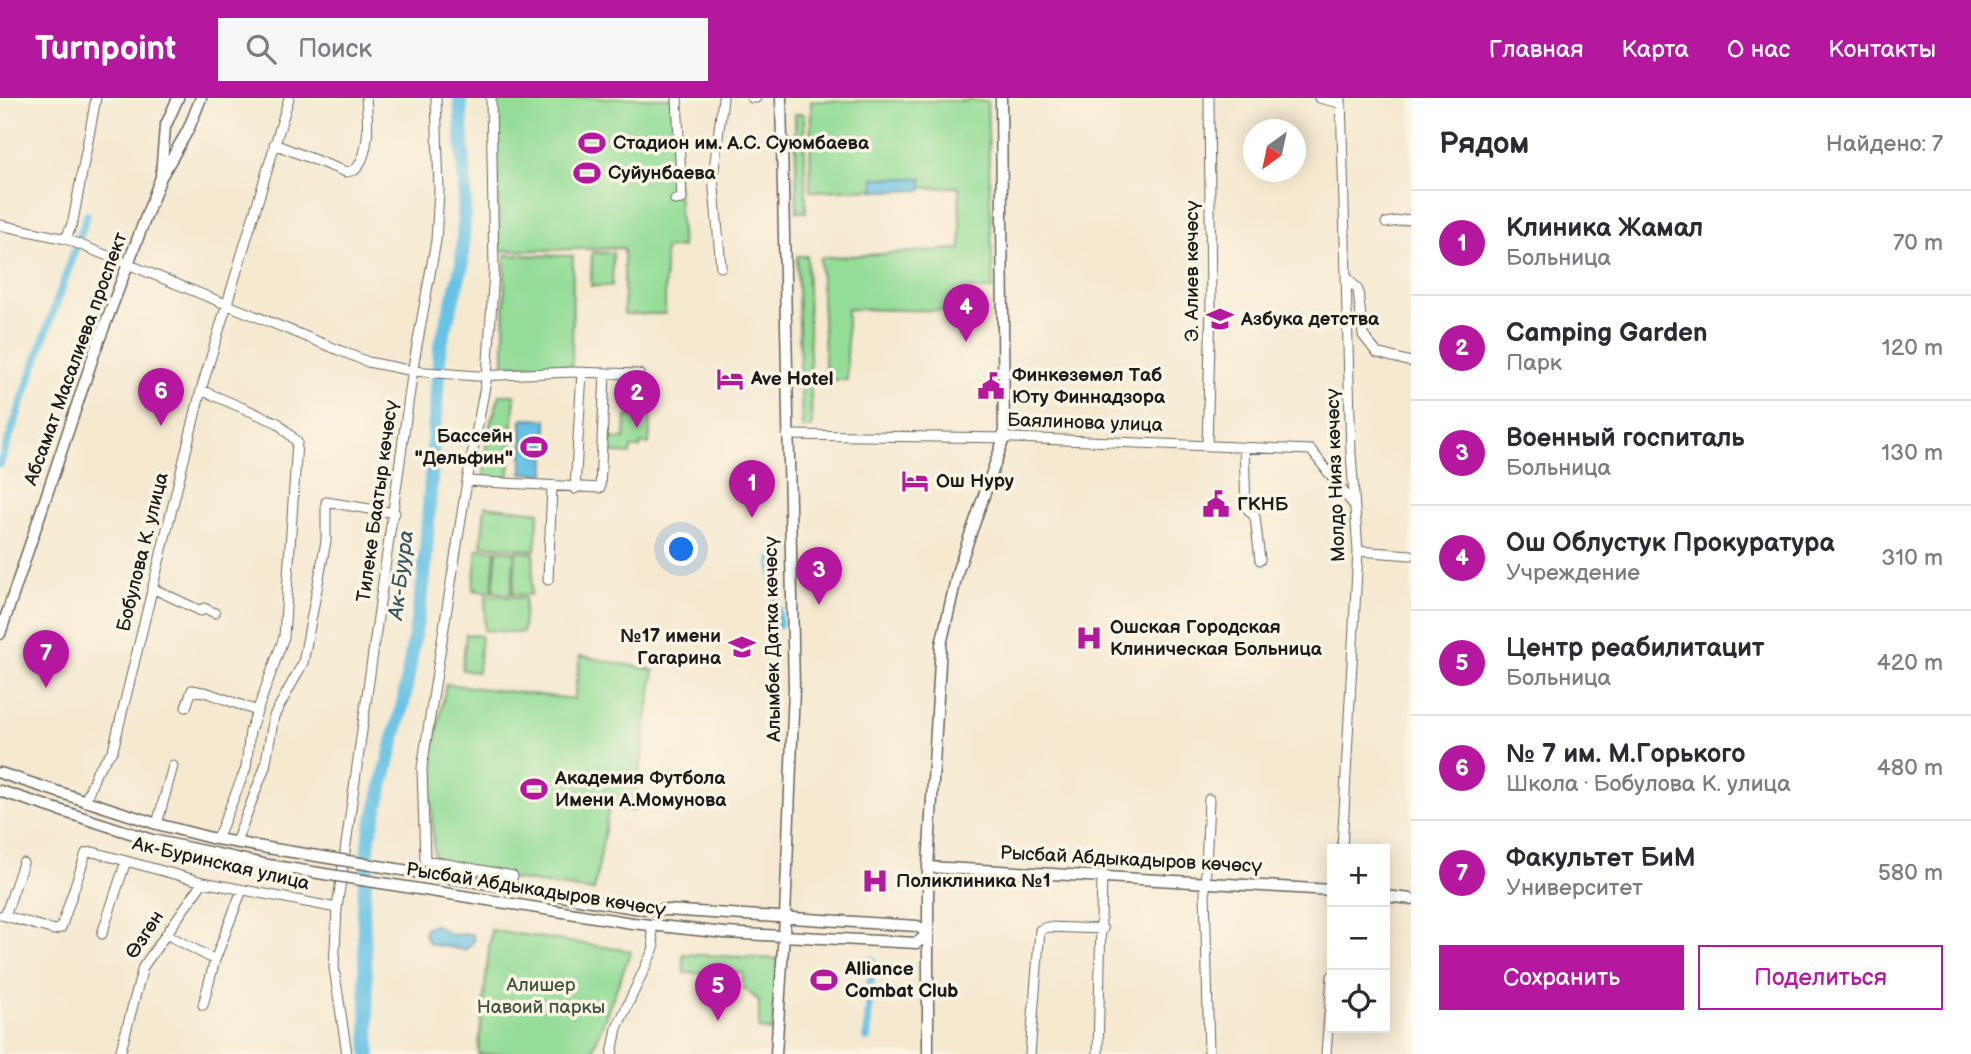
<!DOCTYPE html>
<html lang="ru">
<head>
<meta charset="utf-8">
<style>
	body { margin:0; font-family:"Balsamiq Sans",sans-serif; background:#f7f7f7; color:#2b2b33 }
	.controls { position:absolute; right:21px; bottom:21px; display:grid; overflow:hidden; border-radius:0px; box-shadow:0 4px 18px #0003 }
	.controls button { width:63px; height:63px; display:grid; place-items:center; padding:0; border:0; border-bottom:2px solid #e1e1e2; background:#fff; color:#2b2b33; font:35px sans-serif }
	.compass { position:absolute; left:1243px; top:21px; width:63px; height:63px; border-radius:50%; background:#fff; box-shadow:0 4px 18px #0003; rotate:213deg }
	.you { position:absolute; left:682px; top:452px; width:24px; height:24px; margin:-18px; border:5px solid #fff; border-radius:50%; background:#1a73e8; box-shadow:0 0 0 10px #1a73e833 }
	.badge { display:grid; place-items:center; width:46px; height:46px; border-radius:50%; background:#b5179e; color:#fff; font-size:23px; font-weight:700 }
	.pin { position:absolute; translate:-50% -58px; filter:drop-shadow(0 2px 4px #0008) }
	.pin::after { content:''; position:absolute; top:37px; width:24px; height:21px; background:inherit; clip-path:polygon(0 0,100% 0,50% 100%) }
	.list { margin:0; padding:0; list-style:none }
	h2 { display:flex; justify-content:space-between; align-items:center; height:91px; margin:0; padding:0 28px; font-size:30px }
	h2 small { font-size:23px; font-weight:400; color:#7c7c81 }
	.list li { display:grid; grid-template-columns:46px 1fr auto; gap:21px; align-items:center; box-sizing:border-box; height:105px; padding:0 28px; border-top:2px solid #e1e1e2 }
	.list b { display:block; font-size:26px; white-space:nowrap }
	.list p { margin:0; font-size:23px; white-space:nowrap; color:#7c7c81 }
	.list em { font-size:23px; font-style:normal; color:#7c7c81 }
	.actions { display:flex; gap:14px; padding:21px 28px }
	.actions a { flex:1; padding:16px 0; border:2px solid #b5179e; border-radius:0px; text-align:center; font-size:24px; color:#b5179e }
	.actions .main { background:#b5179e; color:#fff }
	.icon { flex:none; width:38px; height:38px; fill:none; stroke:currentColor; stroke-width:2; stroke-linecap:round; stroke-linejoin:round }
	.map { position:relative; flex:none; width:1411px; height:956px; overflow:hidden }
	header { display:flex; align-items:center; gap:42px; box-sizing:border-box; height:98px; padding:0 35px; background:#b5179e; color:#fff }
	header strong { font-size:33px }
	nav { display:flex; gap:38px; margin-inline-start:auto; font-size:24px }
	.search { width:490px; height:63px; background:#f7f7f7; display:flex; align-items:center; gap:18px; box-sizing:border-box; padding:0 24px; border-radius:0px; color:#7c7c81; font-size:26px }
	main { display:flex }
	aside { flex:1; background:#fff }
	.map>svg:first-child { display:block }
</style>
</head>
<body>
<header>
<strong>Turnpoint</strong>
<div class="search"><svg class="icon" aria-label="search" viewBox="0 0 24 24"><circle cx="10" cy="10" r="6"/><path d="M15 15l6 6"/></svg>Поиск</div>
<nav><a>Главная</a><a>Карта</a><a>О нас</a><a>Контакты</a></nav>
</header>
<main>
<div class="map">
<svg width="1411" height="956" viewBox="0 0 1411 956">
	<rect width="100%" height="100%" fill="#fcf5e5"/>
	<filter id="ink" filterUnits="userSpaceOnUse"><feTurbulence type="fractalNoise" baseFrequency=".0143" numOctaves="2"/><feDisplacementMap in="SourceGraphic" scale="14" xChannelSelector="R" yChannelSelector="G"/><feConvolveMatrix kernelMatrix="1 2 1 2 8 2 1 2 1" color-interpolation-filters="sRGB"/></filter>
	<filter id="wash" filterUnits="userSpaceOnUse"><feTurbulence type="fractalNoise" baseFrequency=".00686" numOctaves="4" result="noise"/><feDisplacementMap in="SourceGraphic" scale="28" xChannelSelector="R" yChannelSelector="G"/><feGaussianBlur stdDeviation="1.57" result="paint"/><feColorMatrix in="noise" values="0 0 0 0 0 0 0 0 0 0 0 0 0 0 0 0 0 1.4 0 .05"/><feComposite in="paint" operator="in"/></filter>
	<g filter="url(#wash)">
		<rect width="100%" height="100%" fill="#f5e9d0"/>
		<path fill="#94dd98" stroke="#587c5a" stroke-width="2" d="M495,0H671L682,149L665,151V216H624V150L499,153Z
			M811,3H987L993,191H964L963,213L847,211V282H826L820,160L961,151L959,89L810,93Z
			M795,16H804L806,114H797Z
			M592,154L613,155L612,188H591Z
			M505,157L573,158L572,268L504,266Z
			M797,158H807L812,330H802Z
			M500,297H515L508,385L484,383L487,335Z
			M644,300L652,301L649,346L641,345L640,350H631L630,356L606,354L607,340L625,341L626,318L643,319Z
			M485,408L539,414L535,452L481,447Z
			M477,451L495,452L492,494L473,492Z
			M497,452L515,454L511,496L493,494Z
			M516,453L534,455L531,497L513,496Z
			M486,497L525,500L523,535L484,532Z
			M466,536L481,538L478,574L462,572Z
			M580,558L654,572L634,713L609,709L594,793L435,770L429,675L446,586L574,601Z
			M491,832L631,853L591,956H478Z
			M683,856L779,861L772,933L759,931V903L743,889V875H684Z"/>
		<path fill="#67c2e5" stroke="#426f80" stroke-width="2" d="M874,80H922V92L874,93Z
			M522,321L547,322L545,376L522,375Z
			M435,827L452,837L472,836L474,843L465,852L430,846L424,836L426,829Z"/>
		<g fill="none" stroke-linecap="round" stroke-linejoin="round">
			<path stroke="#67c2e5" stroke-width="8" d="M0,366L87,117
				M772,462L779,527
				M867,940L872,862"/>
			<path stroke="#67c2e5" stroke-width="14" d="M369,956L363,809L369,740L404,601L424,481L440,249L462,167L465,94L460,0"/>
		</g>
	</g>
	<g filter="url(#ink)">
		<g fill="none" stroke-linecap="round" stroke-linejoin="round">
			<defs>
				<path id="minor" d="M491,0L494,173L487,278L467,383L600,390L605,275
					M752,0H756
					M1319,0L1340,5
					M1341,0L1351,355L1358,453L1342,751
					M274,46L346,74L355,72C371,55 368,22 366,0
					M675,102L682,101L677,0
					M1386,125L1411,121
					M0,127L66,141L368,264L413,273L477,278L573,274L639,276
					M66,141L73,123L96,0
					M721,169L713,79L723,0
					M1347,179L1358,192L1363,237L1377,255L1411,264
					M201,292L278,325L297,344L284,539L250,633L246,670L217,741
					M787,337L1014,340L1311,352L1353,406
					M1207,347L1211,209L1209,0
					M1244,349L1246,409L1255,419L1260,462
					M467,383L422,670L425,762L513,778
					M575,391L582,274
					M1358,453L1411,457
					M548,482L552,389
					M152,490L201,513L204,510L215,515
					M186,609L192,592L208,595L257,613
					M85,704L97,673L113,652L201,292L289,0
					M157,726L173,668
					M236,744L265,669L274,618L303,565L326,443V404L395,415
					M2,817L5,818L23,765
					M5,818L54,832L61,830L86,755L93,754L203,784L337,810
					M102,836L126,763
					M166,836L215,862L242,792
					M203,907L215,862
					M120,956L143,869L203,784
					M347,956L334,870L337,810L414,264L436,143L439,93L436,0
					M612,956L617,930L654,850L651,828
					M1030,956L1040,832L1047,829L1103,831
					M1098,956L1102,777
					M1209,956L1205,792L1209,701
					M1326,956L1332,878"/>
				<path id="major" d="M161,77L165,29L178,0
					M0,536L95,253L161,79L188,32L201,0
					M0,675L157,726L211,740L268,750
					M0,693L152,742L268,767
					M928,769L1332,792
					M1385,798L1411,801
					M635,810L917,828L928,835
					M632,825L725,835L917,845L928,835
					M776,956L785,820L794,590L781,0
					M928,956V769L941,547L958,472L1004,340L1001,0"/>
			</defs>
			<use href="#minor" stroke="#68645b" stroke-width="11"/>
			<use href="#major" stroke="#68645b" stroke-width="13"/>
			<use href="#minor" stroke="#fff" stroke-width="9"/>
			<use href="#major" stroke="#fff" stroke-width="10"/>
			<defs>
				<path id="major-bridge" d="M268,750L635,810
					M268,767L632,825"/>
			</defs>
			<use href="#major-bridge" stroke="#68645b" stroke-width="13" stroke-linecap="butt"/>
			<use href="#major-bridge" stroke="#fff" stroke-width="10"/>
		</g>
	</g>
	<defs>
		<symbol id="stadium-bare" viewBox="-9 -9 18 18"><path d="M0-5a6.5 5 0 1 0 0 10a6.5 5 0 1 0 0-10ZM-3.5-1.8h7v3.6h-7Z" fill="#b5179e" stroke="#fcf5e5" stroke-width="2.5" paint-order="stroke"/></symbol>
		<symbol id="school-bare" viewBox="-9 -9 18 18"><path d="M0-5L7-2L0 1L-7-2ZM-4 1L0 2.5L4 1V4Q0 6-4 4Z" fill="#b5179e" stroke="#fcf5e5" stroke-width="2.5" paint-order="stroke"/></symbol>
		<symbol id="hotel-bare" viewBox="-9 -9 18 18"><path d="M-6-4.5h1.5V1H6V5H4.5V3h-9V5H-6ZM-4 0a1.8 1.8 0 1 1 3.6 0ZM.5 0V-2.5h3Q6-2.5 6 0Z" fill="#b5179e" stroke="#fcf5e5" stroke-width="2.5" paint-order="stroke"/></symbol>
		<symbol id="civic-bare" viewBox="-9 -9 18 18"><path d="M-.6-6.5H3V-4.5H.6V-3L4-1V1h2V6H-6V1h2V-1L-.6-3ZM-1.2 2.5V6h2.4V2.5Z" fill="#b5179e" stroke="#fcf5e5" stroke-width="2.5" paint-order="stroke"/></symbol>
		<symbol id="hospital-bare" viewBox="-9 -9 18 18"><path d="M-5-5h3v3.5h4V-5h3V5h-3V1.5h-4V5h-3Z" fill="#b5179e" stroke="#fcf5e5" stroke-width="2.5" paint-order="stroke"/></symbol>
	</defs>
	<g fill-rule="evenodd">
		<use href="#stadium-bare" x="573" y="26" width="38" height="38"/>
		<use href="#stadium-bare" x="568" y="56" width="38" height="38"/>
		<use href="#school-bare" x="1201" y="202" width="38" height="38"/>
		<use href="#hotel-bare" x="711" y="262" width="38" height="38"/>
		<use href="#civic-bare" x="972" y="269" width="38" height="38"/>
		<use href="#stadium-bare" x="515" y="330" width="38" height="38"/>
		<use href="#hotel-bare" x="896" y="364" width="38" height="38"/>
		<use href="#civic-bare" x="1197" y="387" width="38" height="38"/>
		<use href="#hospital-bare" x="1070" y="521" width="38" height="38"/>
		<use href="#school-bare" x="723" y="530" width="38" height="38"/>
		<use href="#stadium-bare" x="515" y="672" width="38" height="38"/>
		<use href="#hospital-bare" x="856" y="764" width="38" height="38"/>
		<use href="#stadium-bare" x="805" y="863" width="38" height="38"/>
	</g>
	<g text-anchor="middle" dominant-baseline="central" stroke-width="7" stroke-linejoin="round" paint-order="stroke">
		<g font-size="19" font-weight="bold" fill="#1c1c1c" stroke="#fcf5e5" text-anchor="start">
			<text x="613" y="45">Стадион им. А.С. Суюмбаева</text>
			<text x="608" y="75">Суйунбаева</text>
			<text x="1241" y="221">Азбука детства</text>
			<text x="1012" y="277">Финкөзөмөл Таб<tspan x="1012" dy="22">Юту Финнадзора</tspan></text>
			<text x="751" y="281">Ave Hotel</text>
			<text x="513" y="338" text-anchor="end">Бассейн<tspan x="513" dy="22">"Дельфин"</tspan></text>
			<text x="936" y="383">Ош Нуру</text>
			<text x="1237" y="406">ГКНБ</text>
			<text x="1110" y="529">Ошская Городская<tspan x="1110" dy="22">Клиническая Больница</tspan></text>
			<text x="721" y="538" text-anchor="end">№17 имени<tspan x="721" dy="22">Гагарина</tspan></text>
			<text x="555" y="680">Академия Футбола<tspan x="555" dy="22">Имени А.Момунова</tspan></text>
			<text x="896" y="783">Поликлиника №1</text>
			<text x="845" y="871">Alliance<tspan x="845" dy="22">Combat Club</tspan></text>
		</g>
		<g font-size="19" fill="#1c1c1c" stroke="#fcf5e5">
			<text transform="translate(1192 173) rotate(-90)">Э. Алиев көчөсү</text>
			<text transform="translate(76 261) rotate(-70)">Абсамат Масалиева проспект</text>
			<text transform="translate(1085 325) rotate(2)">Баялинова улица</text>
			<text transform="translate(1336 377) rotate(-92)">Молдо Нияз көчөсү</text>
			<text transform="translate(378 403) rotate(-82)">Тилеке Баатыр көчөсү</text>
			<text transform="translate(143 454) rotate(-76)">Бобулова К. улица</text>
			<text transform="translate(773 541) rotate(-91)">Алымбек Датка көчөсү</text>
			<text transform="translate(1131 762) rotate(3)">Рысбай Абдыкадыров көчөсү</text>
			<text transform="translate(221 766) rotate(13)">Ак-Буринская улица</text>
			<text transform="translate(536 792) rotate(9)">Рысбай Абдыкадыров көчөсү</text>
			<text transform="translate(145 837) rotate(-57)">Өзгөн</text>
		</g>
		<g font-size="19" fill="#405641" stroke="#fcf5e5">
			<text x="541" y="887">Алишер<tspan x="541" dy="22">Навоий паркы</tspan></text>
		</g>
		<g font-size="21" font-style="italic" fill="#365662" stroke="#fcf5e5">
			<text transform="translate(401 477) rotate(-83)">Ак-Буура</text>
		</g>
	</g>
</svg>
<div class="controls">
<button>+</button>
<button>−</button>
<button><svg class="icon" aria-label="locate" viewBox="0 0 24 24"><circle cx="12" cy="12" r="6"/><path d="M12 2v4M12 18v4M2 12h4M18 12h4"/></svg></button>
</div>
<svg class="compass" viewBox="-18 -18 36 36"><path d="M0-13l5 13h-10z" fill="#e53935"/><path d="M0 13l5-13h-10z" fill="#7c7c81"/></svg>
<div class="you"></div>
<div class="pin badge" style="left:752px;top:420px">1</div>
<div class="pin badge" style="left:637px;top:330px">2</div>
<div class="pin badge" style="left:819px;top:507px">3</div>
<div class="pin badge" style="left:966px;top:244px">4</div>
<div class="pin badge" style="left:718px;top:923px">5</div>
<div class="pin badge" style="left:161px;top:328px">6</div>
<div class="pin badge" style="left:46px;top:590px">7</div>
</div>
<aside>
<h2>Рядом<small>Найдено: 7</small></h2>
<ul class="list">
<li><span class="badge">1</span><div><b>Клиника Жамал</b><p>Больница</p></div><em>70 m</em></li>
<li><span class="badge">2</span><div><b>Camping Garden</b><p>Парк</p></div><em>120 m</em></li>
<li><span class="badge">3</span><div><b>Военный госпиталь</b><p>Больница</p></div><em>130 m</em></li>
<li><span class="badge">4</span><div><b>Ош Облустук Прокуратура</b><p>Учреждение</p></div><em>310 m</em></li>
<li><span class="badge">5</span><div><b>Центр реабилитацит</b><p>Больница</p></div><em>420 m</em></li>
<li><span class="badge">6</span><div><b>№ 7 им. М.Горького</b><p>Школа · Бобулова К. улица</p></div><em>480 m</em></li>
<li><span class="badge">7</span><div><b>Факультет БиМ</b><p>Университет</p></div><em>580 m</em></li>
</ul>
<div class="actions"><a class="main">Сохранить</a><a>Поделиться</a></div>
</aside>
</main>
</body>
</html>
